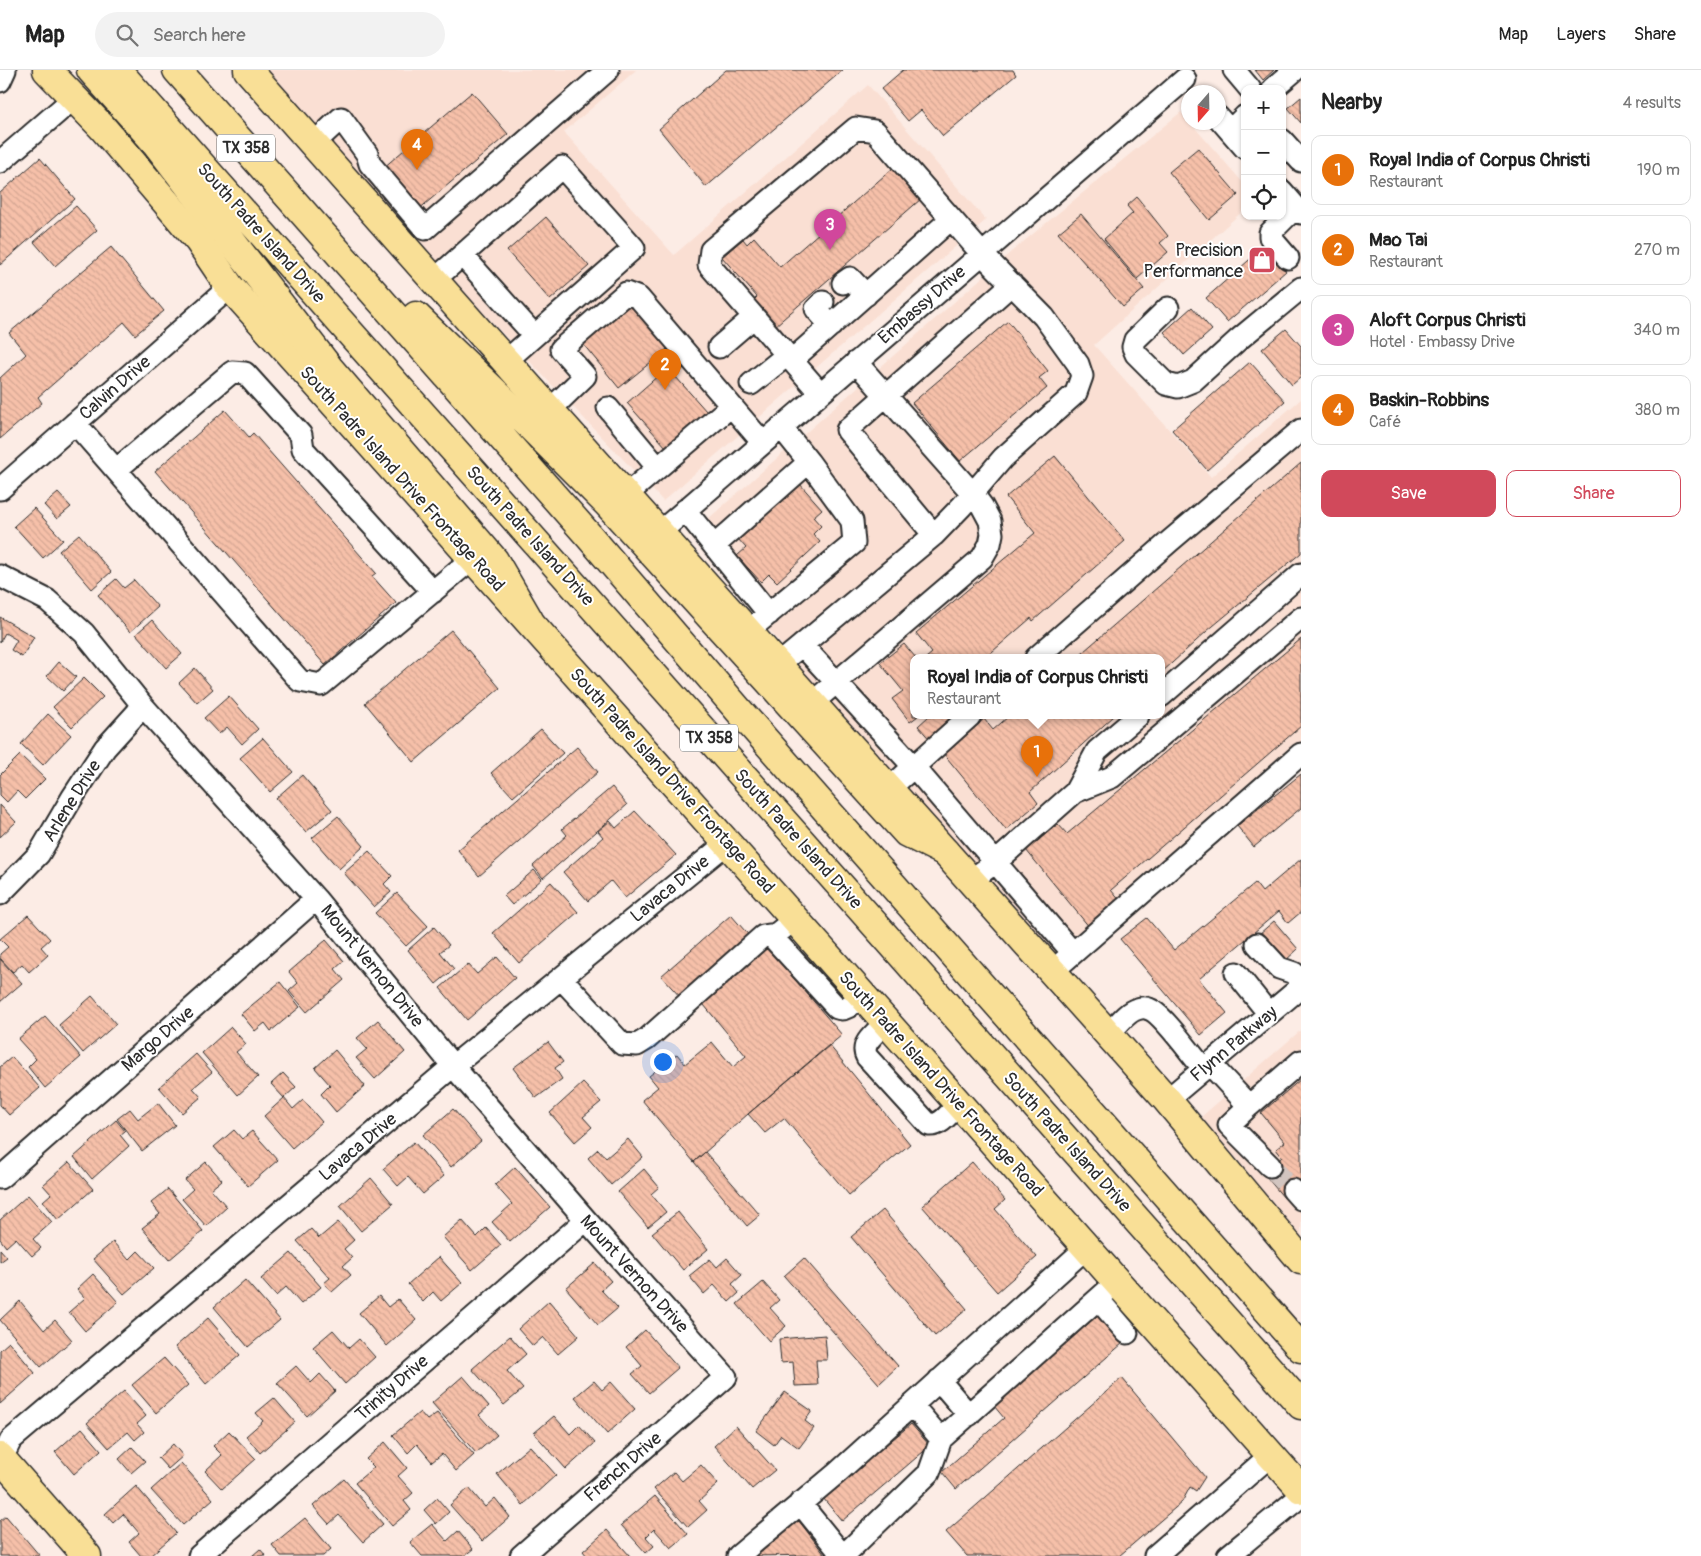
<!DOCTYPE html>
<html lang="en">
<head>
<meta charset="utf-8">
<style>
	body { margin:0; font-family:Pangolin,sans-serif; background:#f2f2f2; color:#222 }
	.controls { position:absolute; right:15px; top:15px; display:grid; overflow:hidden; border-radius:10px; box-shadow:0 1px 4px #0004 }
	.controls button { width:45px; height:45px; display:grid; place-items:center; padding:0; border:0; border-bottom:1px solid #e0e0e0; background:#fff; color:#222; font:25px sans-serif }
	.compass { position:absolute; left:1181px; top:15px; width:45px; height:45px; border-radius:50%; background:#fff; box-shadow:0 1px 4px #0004; rotate:200deg }
	.you { position:absolute; left:662px; top:991px; width:18px; height:18px; margin:-12px; border:4px solid #fff; border-radius:50%; background:#1a73e8; box-shadow:0 0 0 8px #1a73e833 }
	.badge { display:grid; place-items:center; width:32px; height:32px; border-radius:50%; background:#d1495b; color:#fff; font-size:16px; font-weight:700 }
	.pin { position:absolute; translate:-50% -41px; filter:drop-shadow(0 1px 2px #0008) }
	.pin::after { content:''; position:absolute; top:26px; width:18px; height:15px; background:inherit; clip-path:polygon(0 0,100% 0,50% 100%) }
	.popup { position:absolute; left:910px; top:584px; width:255px; height:65px; box-sizing:border-box; display:grid; place-content:center; border-radius:10px; background:#fff; filter:drop-shadow(0 1px 4px #0005); font-size:16px; white-space:nowrap; color:#767676 }
	.popup b { font-size:19px; color:#222 }
	.popup::after { content:''; position:absolute; left:50%; top:100%; margin-left:-10px; border:10px solid transparent; border-top-color:#fff }
	.list { margin:0; padding:0; list-style:none }
	h2 { display:flex; justify-content:space-between; align-items:center; height:65px; margin:0; padding:0 20px; font-size:21px }
	h2 small { font-size:16px; font-weight:400; color:#767676 }
	.list li { display:grid; grid-template-columns:32px 1fr auto; gap:15px; align-items:center; box-sizing:border-box; height:70px; margin:0 10px 10px; padding:0 10px; border:1px solid #e0e0e0; border-radius:10px }
	.list b { display:block; font-size:19px; white-space:nowrap }
	.list p { margin:0; font-size:16px; white-space:nowrap; color:#767676 }
	.list em { font-size:16px; font-style:normal; color:#767676 }
	.actions { display:flex; gap:10px; padding:15px 20px }
	.actions a { flex:1; padding:11px 0; border:1px solid #d1495b; border-radius:10px; text-align:center; font-size:18px; color:#d1495b }
	.actions .main { background:#d1495b; color:#fff }
	.icon { flex:none; width:28px; height:28px; fill:none; stroke:currentColor; stroke-width:2; stroke-linecap:round; stroke-linejoin:round }
	.map { position:relative; flex:none; width:1301px; height:1486px; overflow:hidden }
	header { display:flex; align-items:center; gap:30px; box-sizing:border-box; height:70px; padding:0 25px; background:#fff; border-bottom:1px solid #e0e0e0 }
	header strong { font-size:24px }
	nav { display:flex; gap:28px; margin-inline-start:auto; font-size:18px }
	.search { width:350px; height:45px; background:#f2f2f2; display:flex; align-items:center; gap:12px; box-sizing:border-box; padding:0 18px; border-radius:28px; color:#767676; font-size:19px }
	main { display:flex }
	aside { flex:1; background:#fff }
	.map>svg:first-child { display:block }
</style>
</head>
<body>
<header>
<strong>Map</strong>
<div class="search"><svg class="icon" aria-label="search" viewBox="0 0 24 24"><circle cx="10" cy="10" r="6"/><path d="M15 15l6 6"/></svg>Search here</div>
<nav><a>Map</a><a>Layers</a><a>Share</a></nav>
</header>
<main>
<div class="map">
<svg width="1301" height="1486" viewBox="0 0 1301 1486">
	<defs>
		<pattern id="building-back-hatch" width="6" height="6" patternUnits="userSpaceOnUse" patternTransform="scale(1.25)"><rect width="6" height="6" fill="#f6c0a9"/><path d="M-1 5l2 2M0 0l6 6M5-1l2 2" fill="none" stroke="#d3a592"/></pattern>
	</defs>
	<rect width="100%" height="100%" fill="#fcece5"/>
	<filter id="ink" filterUnits="userSpaceOnUse"><feTurbulence type="fractalNoise" baseFrequency=".02" numOctaves="2"/><feDisplacementMap in="SourceGraphic" scale="10" xChannelSelector="R" yChannelSelector="G"/><feConvolveMatrix kernelMatrix="1 2 1 2 8 2 1 2 1" color-interpolation-filters="sRGB"/></filter>
	<g filter="url(#ink)">
		<path fill="#fadfd3" fill-rule="evenodd" d="M267,0H636L564,62L674,185L868,15L986,150L663,431L425,182Z
			M1181,42L1245,115V139L1094,275L1211,407L1301,329V699L1067,901L880,695L691,464L1011,182ZM913,588H1161V646H913Z
			M1301,960V1166L1201,1047Z"/>
		<path fill="url(#building-back-hatch)" stroke="#2b2b2b" d="M726,0H843L706,117L659,59Z
			M903,0H1013L1016,5L943,66L921,40L908,51L881,19Z
			M1255,0H1274L1263,10Z
			M472,22L508,64L418,140L383,98Z
			M1301,27V53L1288,38Z
			M1198,78L1238,125L1209,150L1169,102Z
			M40,88L75,129L0,195V123Z
			M893,98L921,129L775,256L753,231L757,227L722,187L743,169L747,174L754,167L780,197Z
			M1137,127L1168,166L1160,173L1168,182L1137,209L1104,169L1133,143L1127,136Z
			M76,136L97,160L55,196L34,172Z
			M1081,144L1144,219L1123,237L1058,163Z
			M546,147L589,196L550,230L507,181Z
			M1265,176L1286,201L1227,252L1206,228Z
			M111,177L164,241L135,265L124,252L38,327L42,333L0,369V308L26,284L9,263Z
			M635,231L672,275L619,318L583,274Z
			M1192,237L1212,260L1184,285L1164,262Z
			M1008,251L1048,301L1039,308L1047,318L960,391L912,333Z
			M1286,259L1301,276V307L1292,315L1262,279Z
			M670,279L685,297L675,306L707,342L666,377L627,333L668,297L659,288Z
			M1250,292L1285,331L1207,400L1172,360Z
			M225,340L249,367L253,363L376,503L372,506L396,533L325,595L155,401Z
			M1055,386L1125,471L1033,551L1031,548L985,588H926L932,583L916,563L1035,463L1006,427Z
			M1301,393V483L1207,561L1161,603V588H1076Z
			M799,413L822,439L813,447L821,456L813,464L820,472L777,512L769,504L761,512L737,486L746,478L738,469Z
			M58,423L71,437L57,449L44,435Z
			M34,438L63,470L43,488L14,456Z
			M79,464L111,502L92,519L59,481Z
			M116,509L124,518L134,510L158,537L130,562L98,525Z
			M0,547L34,567L22,587L11,580L17,570L5,563L0,572Z
			M152,550L182,584L166,598L136,564Z
			M451,560L500,618L414,692L365,633Z
			M1301,569V656L1111,820L1121,832L1090,858L1026,780L1058,754L1067,764Z
			M904,574L916,588H913V646H918L910,652L892,629L903,621L880,593Z
			M59,592L76,607L63,621L47,606Z
			M195,598L213,619L197,633L179,613Z
			M84,608L103,627L72,657L53,637Z
			M229,626L258,659L242,674L227,657L219,664L204,648Z
			M48,644L71,665L43,695L21,674Z
			M929,646H962L932,672L918,656Z
			M1009,646H1114L1030,722L1038,733L1006,760L943,683L984,649L993,660Z
			M541,659L563,683L513,727L491,703Z
			M263,668L293,702L270,722L240,688Z
			M577,677L598,702L479,806L458,780Z
			M20,685L45,709L25,729L17,721L7,732L0,725V705Z
			M1301,704V738L1254,777L1237,756Z
			M302,705L332,740L306,762L276,728Z
			M612,717L627,735L543,808L533,796L567,765L562,759Z
			M0,735L16,752L0,767Z
			M635,741L676,785L625,828L611,811L588,831L563,802L603,767L598,761L610,751L616,758Z
			M338,746L364,776L339,799L312,768Z
			M369,781L392,806L384,814L391,822L374,837L344,803Z
			M1301,789V842L1288,853L1279,841L1199,909L1227,943L1201,965L1120,869L1147,848L1174,880L1255,813L1262,822Z
			M534,800L542,809L512,835L504,826Z
			M551,812L578,842L519,893L493,863Z
			M397,823L428,856L406,876L375,843Z
			M28,845L50,869L41,877L48,885L29,902L22,894L13,902L0,888V884L8,877L0,869Z
			M731,845L752,869L683,930L661,906Z
			M1274,851L1298,879L1284,892L1259,864Z
			M434,857L449,875L440,882L454,899L436,914L408,880Z
			M326,870L344,891L335,899L344,910L307,942L289,921L298,913L289,902Z
			M765,874L842,965L748,1044L694,1092L642,1030L658,1017L649,1006L677,984L685,994L712,972L733,997L746,986L699,929Z
			M497,887L515,908L467,950L440,918L468,894L477,904Z
			M0,889L22,913L0,932Z
			M280,912L300,937L271,961L265,953L255,961L241,944Z
			M92,926L116,954L83,983L59,955Z
			M45,946L81,987L45,1018L28,997L36,989L18,969Z
			M378,950L405,982L375,1009L356,988L367,979L357,968Z
			M231,957L246,974L236,982L258,1007L238,1025L202,983Z
			M548,972L563,992L555,998L562,1009L536,1028L513,998Z
			M829,975L910,1074L849,1125L784,1048L765,1063L748,1044Z
			M335,980L365,1016L336,1042L321,1024L330,1015L315,998Z
			M196,984L212,1002L193,1018L201,1027L182,1043L159,1017Z
			M12,987L40,1018L9,1045L0,1035V997Z
			M283,1003L296,1017L284,1028L271,1014Z
			M1301,1009V1114L1284,1128L1263,1103L1282,1087L1276,1079L1285,1072L1261,1043Z
			M583,1013L601,1032L583,1047L592,1057L575,1072L550,1043Z
			M284,1028L293,1039L303,1030L322,1052L292,1078L264,1046Z
			M158,1033L175,1055L142,1081L117,1049L130,1039L138,1049Z
			M453,1039L481,1071L451,1097L423,1065Z
			M116,1050L125,1061L120,1065L129,1076L92,1109L74,1087Z
			M234,1060L242,1069L252,1061L278,1090L248,1116L214,1077Z
			M628,1069L643,1087L611,1115L588,1088L598,1079L606,1088Z
			M414,1072L444,1106L423,1124L408,1107L398,1116L383,1099Z
			M705,1082L760,1145L747,1156L694,1092Z
			M69,1092L93,1119L58,1150L43,1131L51,1124L43,1115Z
			M206,1092L222,1110L211,1119L227,1137L206,1156L182,1129L193,1119L185,1110Z
			M972,1092L1005,1130L995,1139L1037,1187L997,1222L922,1136Z
			M515,1097L550,1137L510,1172L492,1152L512,1134L495,1115Z
			M644,1099L659,1117L651,1124L666,1142L648,1157L618,1122Z
			M371,1108L393,1134L361,1161L340,1136Z
			M168,1119L203,1161L169,1190L142,1158L160,1144L151,1133Z
			M28,1125L52,1152L33,1169L41,1178L32,1186L16,1168L6,1177L0,1169V1150Z
			M883,1140L967,1239L935,1266L851,1167Z
			M678,1142L708,1179L683,1200L652,1163Z
			M462,1150L477,1167L486,1158L501,1175L472,1200L443,1167Z
			M338,1152L354,1170L344,1179L352,1188L343,1196L351,1205L332,1222L324,1213L330,1208L297,1171L311,1159L319,1168Z
			M113,1172L129,1190L138,1181L154,1198L124,1224L93,1189Z
			M0,1179L7,1187L0,1192Z
			M291,1183L321,1217L301,1234L286,1217L276,1226L261,1209Z
			M439,1187L462,1213L441,1231L433,1222L423,1232L408,1214Z
			M727,1188L742,1205L732,1214L739,1223L729,1232L714,1215L704,1224L689,1206L710,1189L717,1197Z
			M804,1188L898,1296L879,1314L784,1206Z
			M595,1193L611,1211L601,1220L618,1238L598,1255L566,1218Z
			M93,1204L118,1232L85,1261L69,1242L85,1228L77,1219Z
			M245,1210L280,1250L248,1277L214,1237Z
			M763,1212L779,1230L770,1238L786,1256L769,1271L737,1234Z
			M379,1226L388,1237L398,1229L416,1250L387,1276L359,1243Z
			M20,1231L44,1260L55,1250L72,1270L41,1297L0,1250Z
			M549,1231L579,1266L558,1284L543,1267L533,1276L518,1259Z
			M1099,1244L1123,1273L956,1419L942,1402L1004,1348L994,1336Z
			M208,1248L240,1285L206,1314L175,1277Z
			M333,1260L349,1278L359,1269L375,1287L345,1314L313,1277Z
			M645,1260L678,1298L649,1323L632,1304L642,1296L626,1277Z
			M825,1265L827,1290H816L818,1315L795,1316L793,1292L781,1293L779,1269Z
			M510,1266L526,1284L507,1301L523,1319L504,1335L472,1299Z
			M9,1272L35,1303L0,1334V1280Z
			M164,1288L188,1315L156,1343L132,1315Z
			M296,1296L311,1313L320,1304L335,1321L307,1346L277,1313Z
			M463,1306L489,1336L479,1345L497,1365L476,1383L432,1333Z
			M1122,1308L1205,1407L1196,1421L1190,1417L1182,1432L1119,1486H967L946,1462Z
			M594,1311L602,1320L611,1312L635,1339L607,1364L575,1327Z
			M124,1321L146,1346L137,1354L144,1362L135,1370L128,1362L109,1378L87,1353Z
			M785,1322L812,1341L805,1351L814,1358L799,1378L781,1365L774,1375L756,1361Z
			M274,1328L295,1352L260,1383L246,1366L263,1351L256,1343Z
			M420,1342L427,1350L437,1343L474,1385L456,1401L442,1384L432,1392L417,1374L408,1383L393,1365Z
			M554,1346L570,1364L579,1355L595,1373L566,1399L534,1363Z
			M911,1354L930,1376L842,1451L823,1428Z
			M736,1356L775,1400L752,1419L714,1376Z
			M82,1358L101,1380L74,1404L55,1382Z
			M229,1361L256,1389L222,1419L205,1401L222,1385L213,1376Z
			M385,1372L407,1398L398,1406L413,1423L404,1431L411,1440L392,1456L355,1413L374,1397L366,1389Z
			M173,1374L183,1386L168,1399L158,1388Z
			M530,1376L556,1405L523,1435L497,1404Z
			M132,1377L145,1391L131,1403L119,1389Z
			M181,1393L213,1429L183,1455L151,1420Z
			M701,1395L718,1414L699,1431L707,1440L688,1457L654,1419L674,1402L682,1411Z
			M344,1409L383,1454L363,1472L339,1445L329,1454L313,1436Z
			M136,1416L176,1463L150,1486H141L129,1472L139,1463L123,1444L113,1453L105,1444Z
			M469,1418L485,1437L495,1428L510,1447L482,1471L450,1435Z
			M655,1426L688,1464L671,1478L654,1459L646,1467L654,1476L646,1483L621,1455Z
			M437,1428L449,1442L436,1454L424,1440Z
			M6,1446L40,1486H0V1451Z
			M796,1447L825,1485L750,1486Z
			M305,1448L331,1479L323,1486H281L272,1475Z
			M432,1454L447,1471L458,1461L473,1479L464,1486H422L410,1472Z
			M607,1460L630,1486H587L583,1481Z
			M260,1479L266,1486H252Z"/>
		<g fill="none" stroke-linecap="round" stroke-linejoin="round">
			<path stroke="#d2c5c0" stroke-width="21" stroke-dasharray="21 11" stroke-linecap="butt" d="M1270,1096L1293,1120"/>
			<defs>
				<path id="minor" d="M1234,0L1250,19
					M0,11L5,0
					M1273,19L1295,0
					M1218,47L1245,78
					M1230,61L1245,46
					M1282,70L1301,91
					M313,74L341,48L367,84L370,94L425,159L608,0
					M0,92L74,28
					M1282,121L1301,143
					M462,185L534,265
					M1288,188L1270,167V163L1296,137
					M434,210L562,97L634,178L506,291
					M843,213L850,208L866,225
					M823,232L816,239L831,256
					M1168,238L1135,270L1133,277L1136,284L1166,314L1178,317L1193,311L1238,270L1301,218
					M719,277L754,247
					M792,290L951,149
					M751,314L787,285
					M608,338L658,398
					M550,340L585,306L561,279L626,223L639,228L763,373
					M75,353L300,611L321,615L473,488
					M116,400L232,302L245,303L301,365L303,379L433,522
					M0,419L230,217
					M626,425L731,336
					M685,440L769,544
					M660,462L1185,9
					M934,465L847,360L1012,214
					M714,476L809,392
					M0,506L47,530L84,563L143,636L316,829L453,996L586,1150L726,1307L521,1486
					M748,561L854,473L852,451L809,392L781,357
					M802,575L914,697L1073,883
					M1036,588L1170,471L1301,360
					M778,595L934,465L962,436L1003,388L1076,323L1082,306L1078,294L1044,247L982,184L875,61L856,58L711,180L709,195L820,323
					M1161,626L1301,504
					M812,633L982,488L990,474L992,464L990,451L982,436L973,424L856,292
					M1138,646L1097,681L1075,722L1112,707L1301,548
					M889,719L970,646
					M971,810L996,792L1075,722
					M0,824L39,784L72,728L105,678L143,636
					M785,857L775,865L774,869L837,938C847,942 855,931 862,925
					M1257,874L1279,898L1294,903L1301,913
					M1063,892L1301,684
					M1236,903L1269,944
					M561,908L622,974L637,975L647,969L763,866L769,865H775
					M887,952C877,962 859,973 867,987L929,1055C942,1056 950,1042 959,1034
					M1108,965C1116,957 1126,942 1137,939C1140,938 1145,937 1149,939C1162,943 1193,987 1204,999
					M1210,994L1249,1036L1229,1055L1270,1096
					M1167,1030L1301,917
					M1249,1036L1301,991
					M0,1108L316,829
					M1293,1120L1301,1129
					M1098,1229L1127,1263
					M939,1310L969,1345
					M912,1335L941,1369
					M0,1392L11,1370L453,996L727,773
					M800,1433L843,1486
					M199,1486L586,1150
					M738,1486L837,1403L1086,1178
					M843,1486L929,1403L941,1369L1117,1212
					M1155,1486L1271,1385
					M1228,1486L1301,1426"/>
				<path id="major" d="M47,0L102,57L199,171L230,217L727,773L1301,1419
					M248,0L485,268L1167,1030L1301,1190
					M0,1387L87,1486"/>
				<path id="highway" d="M91,0L156,73L329,298L494,490L529,550
					M117,0L1301,1335
					M177,0L589,466L741,643L1301,1278
					M416,246L529,355L608,434L907,763L945,782"/>
			</defs>
			<use href="#minor" stroke="#2b2b2b" stroke-width="25"/>
			<use href="#major" stroke="#2b2b2b" stroke-width="31"/>
			<use href="#highway" stroke="#2b2b2b" stroke-width="31"/>
			<use href="#minor" stroke="#fff" stroke-width="21"/>
			<use href="#major" stroke="#f9df96" stroke-width="28"/>
			<use href="#highway" stroke="#f9df96" stroke-width="28"/>
		</g>
	</g>
	<defs>
		<symbol id="shop-square" viewBox="-11 -11 22 22"><rect x="-9" y="-9" width="18" height="18" rx="4" fill="#d1495b" stroke="#fff"/><path d="M-5-2.5h2.3a2.7 3.5 0 0 1 5.4 0H5L5.5 6h-11ZM-1.5-2.5h3a1.5 2.3 0 0 0-3 0Z" fill="#fff"/></symbol>
	</defs>
	<g fill-rule="evenodd">
		<use href="#shop-square" x="1246" y="174" width="32" height="32"/>
	</g>
	<g text-anchor="middle" dominant-baseline="central" stroke-width="4" stroke-linejoin="round" paint-order="stroke">
		<g fill="#fff" stroke="#6b6b6b" stroke-width="1">
			<rect x="217" y="64.5" width="58" height="27" rx="4"/>
			<rect x="680" y="654.5" width="58" height="27" rx="4"/>
		</g>
		<g font-size="16" font-weight="bold" fill="#2b2b2b">
			<text x="246" y="78">TX 358</text>
			<text x="709" y="668">TX 358</text>
		</g>
		<g font-size="18" fill="#2b2b2b" stroke="#fff">
			<text transform="translate(261 163) rotate(48)">South Padre Island Drive</text>
			<text transform="translate(922 235) rotate(-41)">Embassy Drive</text>
			<text transform="translate(115 318) rotate(-41)">Calvin Drive</text>
			<text transform="translate(402 409) rotate(48)">South Padre Island Drive Frontage Road</text>
			<text transform="translate(530 466) rotate(48)">South Padre Island Drive</text>
			<text transform="translate(672 711) rotate(48)">South Padre Island Drive Frontage Road</text>
			<text transform="translate(72 731) rotate(-58)">Arlene Drive</text>
			<text transform="translate(798 769) rotate(48)">South Padre Island Drive</text>
			<text transform="translate(670 819) rotate(-39)">Lavaca Drive</text>
			<text transform="translate(372 896) rotate(51)">Mount Vernon Drive</text>
			<text transform="translate(158 969) rotate(-41)">Margo Drive</text>
			<text transform="translate(1234 974) rotate(-40)">Flynn Parkway</text>
			<text transform="translate(941 1014) rotate(48)">South Padre Island Drive Frontage Road</text>
			<text transform="translate(1067 1072) rotate(48)">South Padre Island Drive</text>
			<text transform="translate(358 1077) rotate(-40)">Lavaca Drive</text>
			<text transform="translate(634 1204) rotate(48)">Mount Vernon Drive</text>
			<text transform="translate(392 1318) rotate(-41)">Trinity Drive</text>
			<text transform="translate(623 1397) rotate(-41)">French Drive</text>
		</g>
		<g font-size="18" fill="#2b2b2b" stroke="#fff" text-anchor="end">
			<text x="1243" y="180">Precision<tspan x="1243" dy="21">Performance</tspan></text>
		</g>
	</g>
</svg>
<div class="controls">
<button>+</button>
<button>−</button>
<button><svg class="icon" aria-label="locate" viewBox="0 0 24 24"><circle cx="12" cy="12" r="6"/><path d="M12 2v4M12 18v4M2 12h4M18 12h4"/></svg></button>
</div>
<svg class="compass" viewBox="-18 -18 36 36"><path d="M0-13l5 13h-10z" fill="#e53935"/><path d="M0 13l5-13h-10z" fill="#767676"/></svg>
<div class="you"></div>
<div class="pin badge" style="left:1037px;top:707px;background:#e8710a">1</div>
<div class="popup"><b>Royal India of Corpus Christi</b>Restaurant</div>
<div class="pin badge" style="left:665px;top:320px;background:#e8710a">2</div>
<div class="pin badge" style="left:830px;top:180px;background:#d1479c">3</div>
<div class="pin badge" style="left:417px;top:100px;background:#e8710a">4</div>
</div>
<aside>
<h2>Nearby<small>4 results</small></h2>
<ul class="list">
<li><span class="badge" style="background:#e8710a">1</span><div><b>Royal India of Corpus Christi</b><p>Restaurant</p></div><em>190 m</em></li>
<li><span class="badge" style="background:#e8710a">2</span><div><b>Mao Tai</b><p>Restaurant</p></div><em>270 m</em></li>
<li><span class="badge" style="background:#d1479c">3</span><div><b>Aloft Corpus Christi</b><p>Hotel · Embassy Drive</p></div><em>340 m</em></li>
<li><span class="badge" style="background:#e8710a">4</span><div><b>Baskin-Robbins</b><p>Café</p></div><em>380 m</em></li>
</ul>
<div class="actions"><a class="main">Save</a><a>Share</a></div>
</aside>
</main>
</body>
</html>
